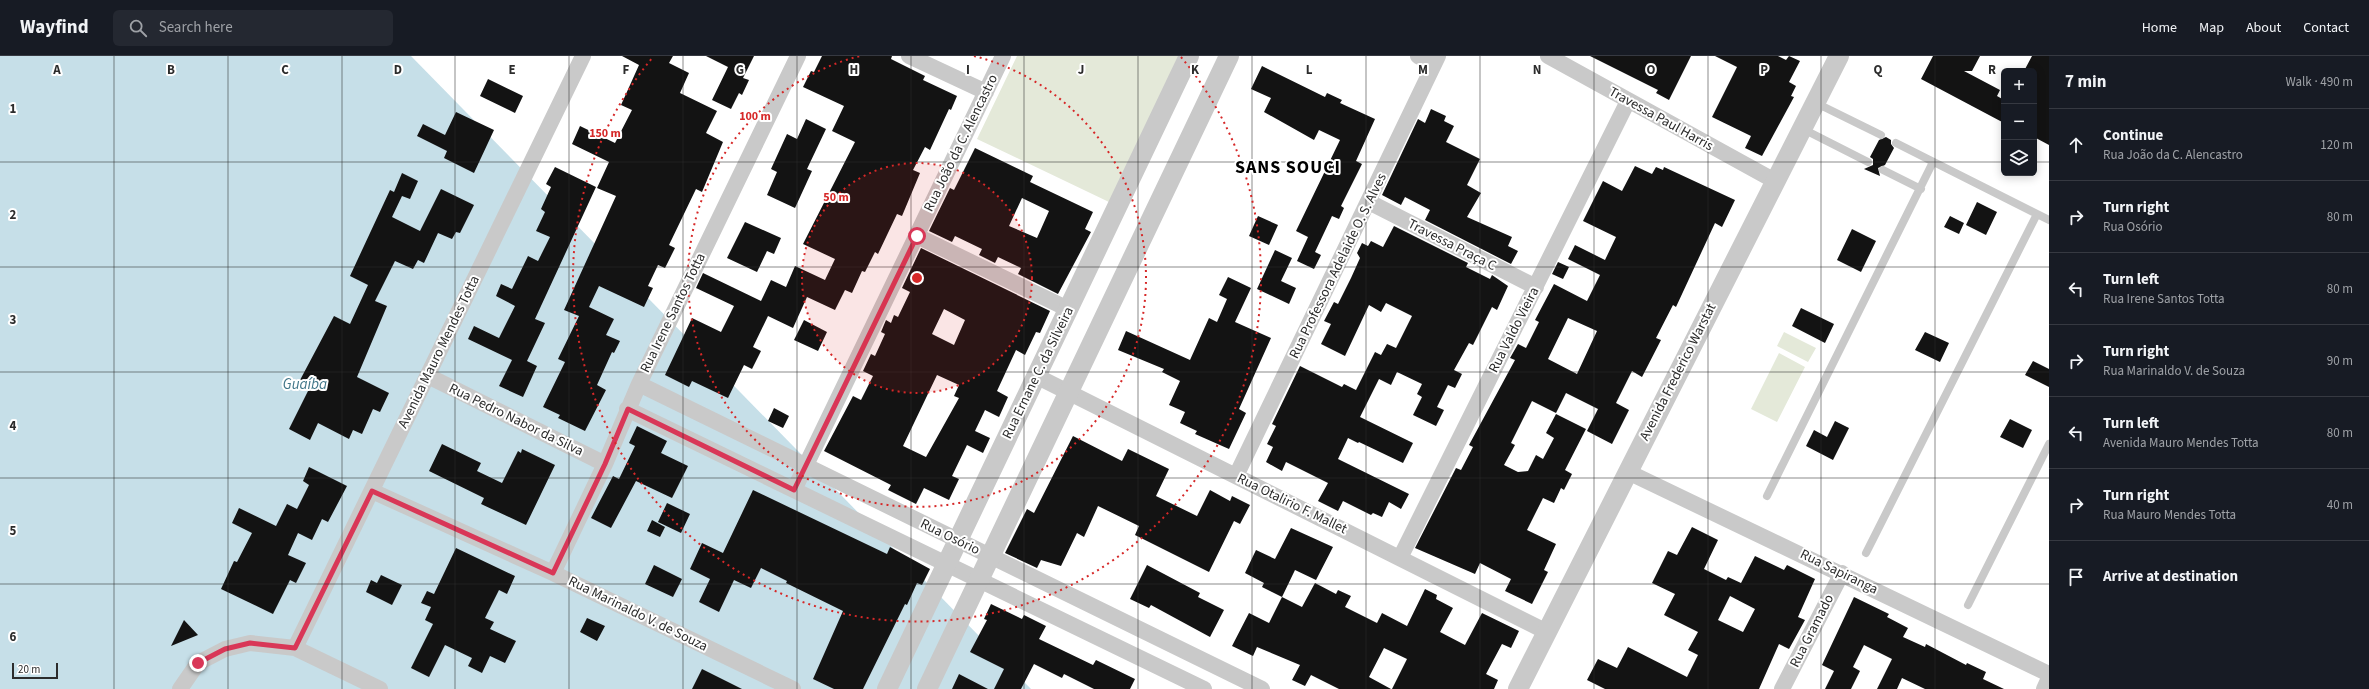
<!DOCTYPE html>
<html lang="en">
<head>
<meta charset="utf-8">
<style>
	body { margin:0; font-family:"Source Sans 3",sans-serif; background:#242831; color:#f1f3f6 }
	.controls { position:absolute; right:12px; top:12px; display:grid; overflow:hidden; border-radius:6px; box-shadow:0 2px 10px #0003 }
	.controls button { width:36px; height:36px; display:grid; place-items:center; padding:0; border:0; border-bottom:1px solid #363941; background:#171b24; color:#f1f3f6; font:20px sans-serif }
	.scale { position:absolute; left:12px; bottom:10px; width:46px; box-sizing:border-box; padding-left:4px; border:2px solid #2c2c2c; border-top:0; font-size:11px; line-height:14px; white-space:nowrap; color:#2c2c2c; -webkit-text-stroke:3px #fff; paint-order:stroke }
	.stop { position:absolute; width:12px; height:12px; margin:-9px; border:3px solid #d93757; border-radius:50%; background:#fff }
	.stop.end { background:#d93757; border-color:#fff; box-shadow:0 1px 4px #0008 }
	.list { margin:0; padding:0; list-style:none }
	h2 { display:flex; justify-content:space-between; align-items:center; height:52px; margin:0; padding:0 16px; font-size:17px }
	h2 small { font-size:13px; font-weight:400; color:#9ea1a6 }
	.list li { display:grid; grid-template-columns:26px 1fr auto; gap:12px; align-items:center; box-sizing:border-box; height:72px; padding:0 16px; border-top:1px solid #363941 }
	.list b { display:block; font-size:15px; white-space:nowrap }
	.list p { margin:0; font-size:13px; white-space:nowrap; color:#9ea1a6 }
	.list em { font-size:13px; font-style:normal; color:#9ea1a6 }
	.icon { flex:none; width:22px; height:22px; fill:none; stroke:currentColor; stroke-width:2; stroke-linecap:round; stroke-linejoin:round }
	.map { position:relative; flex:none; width:2049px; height:633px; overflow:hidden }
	header { display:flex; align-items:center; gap:24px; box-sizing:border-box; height:56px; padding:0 20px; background:#171b24; border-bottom:1px solid #363941 }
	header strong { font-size:19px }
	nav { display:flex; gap:22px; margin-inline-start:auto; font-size:14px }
	.search { width:280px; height:36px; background:#242831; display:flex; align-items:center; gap:10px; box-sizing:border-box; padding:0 14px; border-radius:6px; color:#9ea1a6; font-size:15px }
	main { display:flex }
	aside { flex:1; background:#171b24 }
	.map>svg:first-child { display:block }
</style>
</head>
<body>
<header>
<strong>Wayfind</strong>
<div class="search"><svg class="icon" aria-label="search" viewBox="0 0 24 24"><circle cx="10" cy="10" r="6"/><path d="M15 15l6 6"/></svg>Search here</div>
<nav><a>Home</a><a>Map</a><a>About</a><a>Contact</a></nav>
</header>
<main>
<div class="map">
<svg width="2049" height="633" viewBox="0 0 2049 633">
	<rect width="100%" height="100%" fill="#fff"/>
	<path fill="#e4e9d9" d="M1017,0H1179L1109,146L977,83Z
		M1784,276L1816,292L1808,306L1777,290Z
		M1779,297L1805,311L1777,366L1751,353Z"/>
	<path fill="#c6dfe8" d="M0,0H411L1031,633H0Z"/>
	<path fill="#131313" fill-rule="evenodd" d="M622,0H673L669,7L689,17L680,37L717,55L706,77L723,86L702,136L696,133L669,189L675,192L665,212L658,209L648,230L653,232L644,251L599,230L589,251L614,263L606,279L620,285L614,297L612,296L597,329L606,334L585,375L558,362L560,359L543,351L565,306L558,303L579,260L564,254L616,140L597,132L609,106L572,88L580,70L615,87L632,54L621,49L639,9Z
		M706,0H754L743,22L749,24L742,39L739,37L731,53L712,44L728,11Z
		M822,0H892L891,3L925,20L923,24L957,40L951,54L949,53L930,94L925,91L913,114L920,117L902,160L897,158L878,198L875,196L865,216L862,215L852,237L845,234L835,254L807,241L793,272L768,260L753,291L761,295L752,313L744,309L728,342L692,325L689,331L665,319L692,262L721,276L734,250L696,232L703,217L761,245L771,224L786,231L795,210L825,224L835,203L803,188L855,86L832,75L844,50L803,31L811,15L814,16Z
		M1590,0H1691L1669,44L1656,37L1658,34Z
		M1715,0H1778L1786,4L1789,0L1800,5L1789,26L1796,30L1791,40L1794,41L1762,100L1745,92L1751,80L1712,61L1737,11Z
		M1933,0H1980L1972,15H1964L2000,34L1997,40L2004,44V67L1921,23Z
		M2032,0H2049V89L2034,81V15H2024Z
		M1262,10L1325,41L1327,37L1342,44L1340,47L1375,63L1356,105L1362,108L1341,150L1344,152L1339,163L1332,160L1315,196L1321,199L1314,213L1297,205L1308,181L1296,175L1340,84L1319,74L1314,84L1264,56L1271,42L1251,33Z
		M488,23L523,40L515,57L480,40Z
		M1431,53L1446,60L1444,65L1454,70L1446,86L1480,103L1467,129L1481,137L1467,161L1512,181L1508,190L1518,195L1511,208L1425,164L1430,154L1405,141L1401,149L1382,139L1418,63L1425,67Z
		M456,56L494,74L474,117L444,102L447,95L417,80L423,68L445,79Z
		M806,63L826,73L807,113L812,115L795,152L767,139L777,116L771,113L787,78L797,83Z
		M1886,81L1891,84V88L1894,92L1885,109L1878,112L1880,120L1864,113L1873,109V103L1870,101L1879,84Z
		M975,92L1033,120L1030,126L1093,156L1085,173L1091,176L1058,238L1018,218L1021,212L998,201L995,207L979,199L982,193L955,180L952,186L929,175L950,132L954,134ZM1022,142L1049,155L1037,182L1009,170Z
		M1635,110L1652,118L1656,111L1663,114L1664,111L1735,144L1722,171L1715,167L1676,251L1673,249L1656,282L1661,284L1642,321L1632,315L1616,347L1629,354L1612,388L1587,375L1598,353L1566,337L1556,357L1532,345L1511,387L1515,389L1504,409L1518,416L1528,415L1536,399L1543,403L1554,382L1546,377L1556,358L1586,373L1565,414L1572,418L1564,434L1561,432L1554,447L1543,442L1527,474L1556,488L1544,514L1548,516L1532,548L1505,535L1511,523L1480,507L1475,518L1415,492L1456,412L1461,414L1473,391L1469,389L1515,304L1510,302L1518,288L1526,292L1539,266L1535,264L1554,228L1587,245L1600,219L1568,203L1575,189L1605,204L1616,181L1583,165L1603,125L1622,135ZM1568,262L1597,275L1577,318L1548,303Z
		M555,111L596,131L535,263L545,267L527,305L537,310L523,341L499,330L512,304L468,283L474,270L499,282L515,250L496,240L501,228L512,233L528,200L538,205L550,181L536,175L545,156L541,153L551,131L546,128Z
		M402,117L418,125L410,143L402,140L392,161L420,175L441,133L474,149L460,177L456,176L452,183L438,177L424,207L418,204L413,213L395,205L375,245L387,250L357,321L389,337L380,356L373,353L362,378L353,374L349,383L318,367L310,384L289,373L310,331L299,326L334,260L350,268L368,229L350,220L390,134L394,136Z
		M1977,146L1997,156L1986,179L1966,169Z
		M1258,160L1278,169L1269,189L1249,180Z
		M1950,160L1964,167L1959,178L1944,171Z
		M745,166L781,182L774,198L767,195L757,216L727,202Z
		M1394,170L1468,207L1466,211L1490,223L1492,219L1508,230L1497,254L1492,251L1473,289L1469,287L1454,314L1462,318L1455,332L1448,329L1437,351L1444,354L1436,370L1413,359L1422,341L1417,338L1422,328L1397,316L1391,329L1379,323L1360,361L1413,387L1403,407L1359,386L1358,387L1348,382L1338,403L1409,438L1401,453L1389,446L1382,461L1373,457L1371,459L1343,445L1338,455L1318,445L1328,427L1286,406L1282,415L1266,406L1273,391L1267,388L1276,370L1272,368L1300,310L1342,331L1344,328L1356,334L1375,296L1381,299L1387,288L1396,292L1412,260L1386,247L1381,256L1369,249L1345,300L1321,288L1331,268L1324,265L1334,246L1338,248L1351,222L1360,202L1357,197L1362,187L1368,190L1371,185L1383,191Z
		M1852,173L1876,185L1861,216L1837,204Z
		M921,192L1050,255L1040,277L1036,276L1025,299L1016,294L997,335L1008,341L999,361L985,354L975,375L990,382L983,397L967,389L952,420L959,423L949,444L924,432L916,448L888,434L891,429L824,395L853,340L861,344L873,320L863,315L871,298L875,300L885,278L881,276L886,264L891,267L894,259L898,261L910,236L902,232ZM944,253L965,264L954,289L932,278ZM937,319L959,329L954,340L959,342L926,401L903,390Z
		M1275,194L1292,202L1281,225L1296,232L1289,248L1257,233Z
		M1558,206L1569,211L1563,223L1552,218Z
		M1228,221L1251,232L1235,266L1271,282L1239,353L1246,357L1229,393L1195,378L1197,375L1180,367L1185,356L1169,349L1180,325L1162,316L1164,313L1118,294L1126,275L1190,304L1209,262L1217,266L1227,243L1219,239Z
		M1801,252L1834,268L1825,287L1792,270Z
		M804,264L827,276L818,295L794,284Z
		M1925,276L1949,287L1940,306L1915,294Z
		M2033,305L2049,313V331L2025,319Z
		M774,352L789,360L783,372L768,365Z
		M2010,363L2032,374L2023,392L2000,381Z
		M1835,365L1849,372L1833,404L1806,390L1814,374L1827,381Z
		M637,370L667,385L661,397L688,410L672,442L636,425L611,472L591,462L613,420L619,423L635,390L629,387Z
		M1073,380L1122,405L1128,393L1169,413L1156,440L1197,460L1210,434L1230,445L1232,440L1250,449L1240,468L1234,465L1209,516L1135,479L1139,470L1098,450L1084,481L1077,477L1061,510L1041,504L1037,512L1005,497L1027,453L1034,457Z
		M442,388L481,407L477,415L502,427L518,395L521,397L522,393L555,409L526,469L481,448L484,442L429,415Z
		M309,411L347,430L328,466L322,463L312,484L298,477L288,499L306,507L296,527L290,524L273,558L221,533L234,505L237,506L252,477L232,467L239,452L276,470L287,448L297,453L309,429L303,425Z
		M753,434L887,498L890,491L930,513L922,529L917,527L907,549L905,548L863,633H834L813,623L843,555L786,527L787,525L761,512L751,532L734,524L719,556L699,546L710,523L690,513L702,487L723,497Z
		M667,447L690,458L681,477L658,466Z
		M652,464L665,471L660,481L647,475Z
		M1692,471L1718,484L1704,513L1726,524L1728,521L1741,527L1755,500L1784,514L1787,509L1815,523L1798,561L1805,564L1789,593L1779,588L1759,633H1605L1587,624L1598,603L1617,612L1628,591L1687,621L1698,599L1688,594L1698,576L1664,559L1675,538L1652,527L1668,495L1677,499ZM1730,540L1755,553L1743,576L1718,564Z
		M1291,472L1333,491L1316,524L1295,514L1282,541L1262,531L1264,527L1245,517L1256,494L1275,503Z
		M456,492L515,520L507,538L499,534L485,562L494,566L490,573L516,585L505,607L490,600L482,617L468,610L472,602L445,589L429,621L411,612L433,568L425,564L431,551L421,547L427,535L434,538Z
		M654,509L682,523L673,541L645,528Z
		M1147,509L1200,537L1198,541L1224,554L1210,581L1151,549L1149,552L1130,543Z
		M381,519L402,529L392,549L366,536L371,524L377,527Z
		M1315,527L1336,538L1338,534L1351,540L1345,551L1377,567L1382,557L1407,570L1425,533L1437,539L1436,543L1453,552L1440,576L1465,589L1482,557L1519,575L1511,592L1502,588L1486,618L1498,624L1494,633H1392L1407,603L1384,592L1369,621L1391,633H1339L1311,619L1305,630L1292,624L1300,609L1257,591L1253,600L1232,590L1249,557L1269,567L1282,541L1302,551Z
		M1854,541L1889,558L1887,561L1908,572L1903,581L1925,591L1926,588L1966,609L1967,607L1986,616L1983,623L2004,633H1925L1902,622L1897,633H1877L1892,603L1864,589L1853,611L1860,615L1851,633H1825L1834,615L1822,609Z
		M991,548L1022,563L1024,559L1046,570L1039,583L1093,609L1096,604L1135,623L1130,633H1094L1064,618L1062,622L1034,608L1021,633H994L1004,613L970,596L987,564L984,563Z
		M587,562L605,570L597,585L580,576Z
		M184,564L198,579L171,590Z
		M702,613L742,633H692Z
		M959,618L988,633H952Z"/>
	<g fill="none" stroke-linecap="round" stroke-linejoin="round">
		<path stroke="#c9c9c9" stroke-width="8" d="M1816,47L1881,79
			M1803,73L1868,106
			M1896,87L2049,164
			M1883,114L1921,133
			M1767,440L1933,106
			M1866,497L2037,158
			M1968,549L2049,388"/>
		<path stroke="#c9c9c9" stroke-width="16" d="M909,0L986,36
			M1418,0L1434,8
			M1548,0L1775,125
			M1369,146L1536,231
			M917,180L1068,253
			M428,320L605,408
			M1036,320L1547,576
			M639,328L1262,633
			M627,353L1204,633
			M1628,416L2049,618
			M1236,420L1438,0
			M794,434L1003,0
			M372,435L553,517L793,633
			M1400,502L1628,45
			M553,517L605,408L639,328L798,0
			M295,592L583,0
			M180,633L198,607L225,593L250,587L295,592L380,633
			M1782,633L1842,517
			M2044,633L2049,622"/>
		<path stroke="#c9c9c9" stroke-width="20" d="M887,633L1189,0
			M927,633L1229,0
			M1518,633L1839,0"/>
	</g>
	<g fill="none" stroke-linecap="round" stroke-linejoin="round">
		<path stroke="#d93757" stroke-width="5" d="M198,607L225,593L250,587L295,592L372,435L553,517L605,408L628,353L794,434L917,180"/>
	</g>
	<path fill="none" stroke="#2c2c2c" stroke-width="1" stroke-opacity="0.55" d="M114,0V633M228,0V633M342,0V633M455,0V633M569,0V633M683,0V633M797,0V633M911,0V633M1024,0V633M1138,0V633M1252,0V633M1366,0V633M1480,0V633M1594,0V633M1708,0V633M1821,0V633M1935,0V633M0,106H2004M2034,106H2049M0,211H2049M0,316H2049M0,422H2049M0,528H2049"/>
	<circle cx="917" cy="222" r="115" fill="#d62828" fill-opacity=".12"/>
	<g fill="none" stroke="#d62828" stroke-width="2" stroke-dasharray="2 4">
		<circle cx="917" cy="222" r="115"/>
		<path d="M974 0A229 229 0 1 1 860 0"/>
		<path d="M1181 1A344 344 0 1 1 653 1"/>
	</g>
	<g text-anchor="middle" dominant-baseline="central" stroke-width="4" stroke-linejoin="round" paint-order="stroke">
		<g font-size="14" fill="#2c2c2c" stroke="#fff">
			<text transform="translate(1661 63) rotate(29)">Travessa Paul Harris</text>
			<text transform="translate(961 87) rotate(-64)">Rua João da C. Alencastro</text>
			<text transform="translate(1452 189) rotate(27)">Travessa Praça C</text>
			<text transform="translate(1338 210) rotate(-64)">Rua Professora Adelaide O. S. Alves</text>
			<text transform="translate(673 257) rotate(-64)">Rua Irene Santos Totta</text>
			<text transform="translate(1514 274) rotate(-63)">Rua Valdo Vieira</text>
			<text transform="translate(439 296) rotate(-64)">Avenida Mauro Mendes Totta</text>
			<text transform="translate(1678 316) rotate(-63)">Avenida Frederico Warstat</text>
			<text transform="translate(1038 317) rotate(-64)">Rua Ernane C. da Silveira</text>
			<text transform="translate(516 364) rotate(26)">Rua Pedro Nabor da Silva</text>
			<text transform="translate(1292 448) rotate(26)">Rua Otalirio F. Mallet</text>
			<text transform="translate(950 481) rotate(26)">Rua Osório</text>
			<text transform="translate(1839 516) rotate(26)">Rua Sapiranga</text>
			<text transform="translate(638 558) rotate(26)">Rua Marinaldo V. de Souza</text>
			<text transform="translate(1812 575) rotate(-63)">Rua Gramado</text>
		</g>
		<g font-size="15" font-style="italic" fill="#3f7588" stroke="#fff">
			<text x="305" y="328">Guaíba</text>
		</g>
		<g font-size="18" font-weight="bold" letter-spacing="1" fill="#000" stroke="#fff">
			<text x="1288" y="111">SANS SOUCI</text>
		</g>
	</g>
	<g font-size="13" text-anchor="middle" font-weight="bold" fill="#2c2c2c" stroke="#fff" stroke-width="4" stroke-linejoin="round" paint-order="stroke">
		<text x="57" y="18">A</text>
		<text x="171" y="18">B</text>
		<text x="285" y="18">C</text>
		<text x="398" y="18">D</text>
		<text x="512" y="18">E</text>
		<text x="626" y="18">F</text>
		<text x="740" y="18">G</text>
		<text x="854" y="18">H</text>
		<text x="968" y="18">I</text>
		<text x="1081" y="18">J</text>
		<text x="1195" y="18">K</text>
		<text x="1309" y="18">L</text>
		<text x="1423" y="18">M</text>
		<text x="1537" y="18">N</text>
		<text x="1651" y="18">O</text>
		<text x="1764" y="18">P</text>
		<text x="1878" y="18">Q</text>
		<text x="1992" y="18">R</text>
		<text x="13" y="57">1</text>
		<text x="13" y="163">2</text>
		<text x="13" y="268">3</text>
		<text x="13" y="374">4</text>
		<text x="13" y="479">5</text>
		<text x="13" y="585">6</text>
	</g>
	<circle cx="917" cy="222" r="6" fill="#d62828" stroke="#fff" stroke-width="2"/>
	<g font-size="12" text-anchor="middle" font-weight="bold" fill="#d62828" stroke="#fff" stroke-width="4" stroke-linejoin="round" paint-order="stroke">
		<text x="755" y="64">100 m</text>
		<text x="605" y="81">150 m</text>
		<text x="836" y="145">50 m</text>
	</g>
</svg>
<div class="controls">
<button>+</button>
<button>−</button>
<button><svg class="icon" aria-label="layers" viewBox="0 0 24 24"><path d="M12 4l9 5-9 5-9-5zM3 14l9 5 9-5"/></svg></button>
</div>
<div class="scale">20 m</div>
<div class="stop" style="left:917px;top:180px"></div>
<div class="stop end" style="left:198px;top:607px"></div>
</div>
<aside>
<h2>7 min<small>Walk · 490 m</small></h2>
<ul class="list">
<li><svg class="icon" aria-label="ahead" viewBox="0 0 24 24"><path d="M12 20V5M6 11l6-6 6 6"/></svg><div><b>Continue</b><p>Rua João da C. Alencastro</p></div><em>120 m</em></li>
<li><svg class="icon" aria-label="right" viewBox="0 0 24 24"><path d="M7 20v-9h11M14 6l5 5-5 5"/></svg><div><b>Turn right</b><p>Rua Osório</p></div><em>80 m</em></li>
<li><svg class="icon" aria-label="left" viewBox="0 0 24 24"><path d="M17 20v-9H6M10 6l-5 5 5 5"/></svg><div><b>Turn left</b><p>Rua Irene Santos Totta</p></div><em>80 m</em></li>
<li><svg class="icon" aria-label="right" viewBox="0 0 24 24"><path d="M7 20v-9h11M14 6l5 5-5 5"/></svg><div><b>Turn right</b><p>Rua Marinaldo V. de Souza</p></div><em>90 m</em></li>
<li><svg class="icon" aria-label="left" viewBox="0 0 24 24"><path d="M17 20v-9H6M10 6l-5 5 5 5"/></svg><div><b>Turn left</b><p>Avenida Mauro Mendes Totta</p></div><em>80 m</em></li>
<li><svg class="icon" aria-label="right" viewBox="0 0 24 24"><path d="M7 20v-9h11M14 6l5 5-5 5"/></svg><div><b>Turn right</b><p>Rua Mauro Mendes Totta</p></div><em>40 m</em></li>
<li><svg class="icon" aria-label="arrive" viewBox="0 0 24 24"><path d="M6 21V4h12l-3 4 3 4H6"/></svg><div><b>Arrive at destination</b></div></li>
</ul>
</aside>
</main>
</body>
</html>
